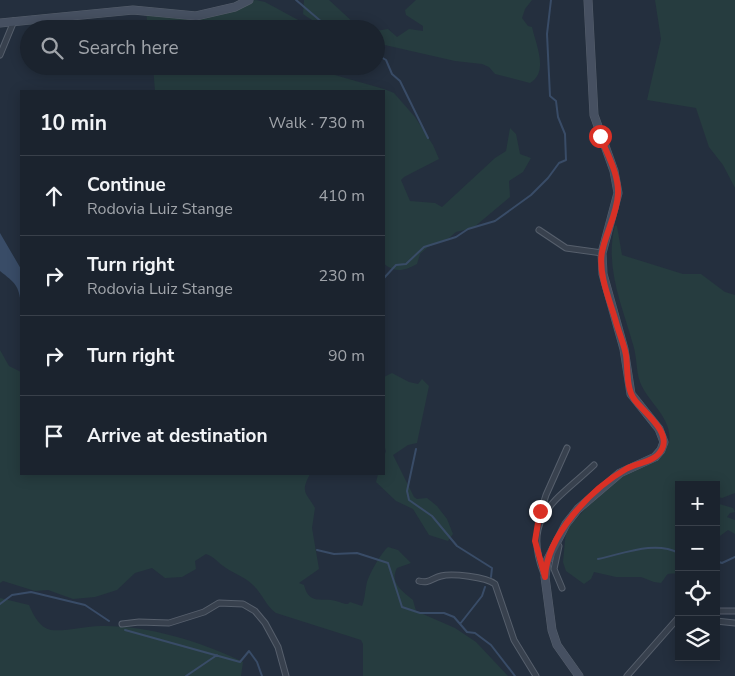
<!DOCTYPE html>
<html lang="en">
<head>
<meta charset="utf-8">
<style>
	body { margin:0; font-family:"Nunito Sans",sans-serif; background:#242b36; color:#f1f3f6 }
	.controls { position:absolute; right:15px; bottom:15px; display:grid; overflow:hidden; border-radius:0px; box-shadow:0 2px 12px #0003 }
	.controls button { width:45px; height:45px; display:grid; place-items:center; padding:0; border:0; border-bottom:1px solid #39404a; background:#1b232e; color:#f1f3f6; font:25px sans-serif }
	.stop { position:absolute; width:15px; height:15px; margin:-11px; border:4px solid #d93025; border-radius:50%; background:#fff }
	.stop.end { background:#d93025; border-color:#fff; box-shadow:0 1px 5px #0008 }
	.list { margin:0; padding:0; list-style:none }
	h2 { display:flex; justify-content:space-between; align-items:center; height:65px; margin:0; padding:0 20px; font-size:21px }
	h2 small { font-size:16px; font-weight:400; color:#a0a4aa }
	.list li { display:grid; grid-template-columns:32px 1fr auto; gap:15px; align-items:center; box-sizing:border-box; height:80px; padding:0 20px; border-top:1px solid #39404a }
	.list b { display:block; font-size:19px; white-space:nowrap }
	.list p { margin:0; font-size:16px; white-space:nowrap; color:#a0a4aa }
	.list em { font-size:16px; font-style:normal; color:#a0a4aa }
	.icon { flex:none; width:28px; height:28px; fill:none; stroke:currentColor; stroke-width:2; stroke-linecap:round; stroke-linejoin:round }
	.map { position:relative; flex:none; width:735px; height:676px; overflow:hidden }
	.search { position:absolute; background:#1b232e; box-shadow:0 2px 12px #0003; left:20px; top:20px; width:365px; height:55px; display:flex; align-items:center; gap:12px; box-sizing:border-box; padding:0 18px; border-radius:28px; color:#a0a4aa; font-size:19px }
	.panel { position:absolute; background:#1b232e; box-shadow:0 2px 12px #0003; left:20px; top:90px; width:365px; height:385px; border-radius:0px }
	.map>svg:first-child { display:block }
</style>
</head>
<body>
<div class="map">
<svg width="735" height="676" viewBox="0 0 735 676">
	<rect width="100%" height="100%" fill="#242f3e"/>
	<path fill="#263c3f" d="M256,0L265,2L300,21L297,29H148L146,11L198,14L231,4Z
		M304,0H329L355,24L368,29C340,29 326,31 303,14Z
		M416,0H532L525,9L522,18L528,26L532,27C536,45 549,72 530,83L495,74L489,67L482,64L455,61L376,43V31L388,29L397,37L409,29L423,31V26L406,15L405,10Z
		M655,0H735V188L723,165L709,147L696,108L647,100L661,39Z
		M153,66H303L384,89L394,93L415,117L433,145L439,159L404,177L401,180L410,201L435,203L442,207L495,158L506,151L510,128L516,134L520,154L531,158L523,172L509,181L510,197L473,228L456,232L449,238L428,247L420,254L417,264C404,271 396,273 384,264V91H155Z
		M615,225L617,226L622,255L683,274H701L725,292L735,295V493L722,498L716,496V485H679V574C664,572 668,575 661,583L654,582L641,577H616L594,572L591,579L584,584L566,571L563,562L566,530L607,485L661,453L669,442C673,418 648,403 640,382C636,371 637,359 634,348C623,307 604,268 615,225Z
		M0,350L9,366L21,372V474H310C300,493 306,492 315,508L312,528L319,569L299,583L304,585C309,606 323,597 336,601C341,602 343,604 348,604L350,602L362,606C365,599 365,590 367,582C370,573 381,553 388,547L398,550L411,563L397,568C389,583 403,592 413,600L416,611L455,628L476,642L508,676H363V644L361,640L276,613C266,606 262,593 253,585C245,577 235,574 226,568C218,563 215,557 206,554L195,561L196,569L182,577L165,578L152,568L135,573L117,590L95,597L73,599L48,590L35,591L3,581L0,583Z
		M392,373L409,382L418,384L422,379L429,386L417,443L408,445L393,455L414,497L417,499L427,498L437,506L447,519L453,534L448,541L429,535L413,509L396,501L376,482L378,474H384V456L386,451L384,445V377Z
		M716,503L733,508L735,512L730,513L727,517L735,520V534L728,530L716,539Z
		M0,598L29,605C33,615 40,628 51,630C66,632 88,625 104,626C150,626 202,642 243,662L241,676H0Z"/>
	<path fill="#394c67" d="M0,233L21,269V305C19,285 15,283 0,271Z"/>
	<g fill="none" stroke-linecap="round" stroke-linejoin="round">
		<path stroke="#394c67" stroke-width="2" d="M296,0L330,29
			M376,54L386,60L392,74L400,81L428,138
			M384,278L396,265L406,264L424,247L456,237L468,229L495,221L531,195L548,178L559,163L566,160L565,134L558,117L556,101L550,96L547,34L551,0
			M416,449L407,491L409,500L432,516L457,546L492,568L491,577
			M317,550L334,554L357,553L388,563L402,607L420,613H444L454,617L467,632L475,633L491,645L515,676
			M598,559C623,554 654,540 679,553
			M716,561L722,563L735,557
			M0,604L12,595L31,592L85,605L109,621
			M460,624L482,596L485,587
			M125,630L240,662L249,651L257,662L262,676
			M186,676L217,655"/>
		<defs>
			<path id="street" d="M0,55L14,21
				M539,230L566,248L602,253
				M538,520L546,495L567,448
				M556,542L559,546L554,569L562,588
				M544,574C521,516 556,501 594,465
				M419,581C429,584 432,578 441,576C452,573 486,577 495,584L514,640L536,676
				M716,611H735
				M716,621L735,623
				M122,624L139,622L169,623L204,612L219,603L243,604L255,611L265,623L278,647L286,676
				M627,676L679,617"/>
			<path id="secondary" d="M0,23L133,10L196,16L235,7L249,0
				M579,676L557,645L552,630L545,577L547,561L566,524L578,509L620,473L655,457L661,450L664,442L659,429L631,394L624,349L603,274L602,253L618,193L614,171L594,115L588,0"/>
		</defs>
		<use href="#street" stroke="#565f6c" stroke-width="7"/>
		<use href="#secondary" stroke="#565f6c" stroke-width="9"/>
		<use href="#street" stroke="#38414e" stroke-width="5"/>
		<use href="#secondary" stroke="#465061" stroke-width="8"/>
	</g>
	<g fill="none" stroke-linecap="round" stroke-linejoin="round">
		<path stroke="#d93025" stroke-width="6" d="M540,511L535,541L545,577C547,535 591,489 626,469C638,462 655,463 662,449C671,431 643,412 634,399C626,387 628,369 626,355C624,344 619,333 616,322C610,301 598,274 602,252C606,232 617,214 618,194C619,174 607,154 600,136"/>
	</g>
</svg>
<div class="controls">
<button>+</button>
<button>−</button>
<button><svg class="icon" aria-label="locate" viewBox="0 0 24 24"><circle cx="12" cy="12" r="6"/><path d="M12 2v4M12 18v4M2 12h4M18 12h4"/></svg></button>
<button><svg class="icon" aria-label="layers" viewBox="0 0 24 24"><path d="M12 4l9 5-9 5-9-5zM3 14l9 5 9-5"/></svg></button>
</div>
<div class="stop" style="left:600px;top:136px"></div>
<div class="stop end" style="left:540px;top:511px"></div>
<div class="search"><svg class="icon" aria-label="search" viewBox="0 0 24 24"><circle cx="10" cy="10" r="6"/><path d="M15 15l6 6"/></svg>Search here</div>
<section class="panel">
<h2>10 min<small>Walk · 730 m</small></h2>
<ul class="list">
<li><svg class="icon" aria-label="ahead" viewBox="0 0 24 24"><path d="M12 20V5M6 11l6-6 6 6"/></svg><div><b>Continue</b><p>Rodovia Luiz Stange</p></div><em>410 m</em></li>
<li><svg class="icon" aria-label="right" viewBox="0 0 24 24"><path d="M7 20v-9h11M14 6l5 5-5 5"/></svg><div><b>Turn right</b><p>Rodovia Luiz Stange</p></div><em>230 m</em></li>
<li><svg class="icon" aria-label="right" viewBox="0 0 24 24"><path d="M7 20v-9h11M14 6l5 5-5 5"/></svg><div><b>Turn right</b></div><em>90 m</em></li>
<li><svg class="icon" aria-label="arrive" viewBox="0 0 24 24"><path d="M6 21V4h12l-3 4 3 4H6"/></svg><div><b>Arrive at destination</b></div></li>
</ul>
</section>
</div>
</body>
</html>
